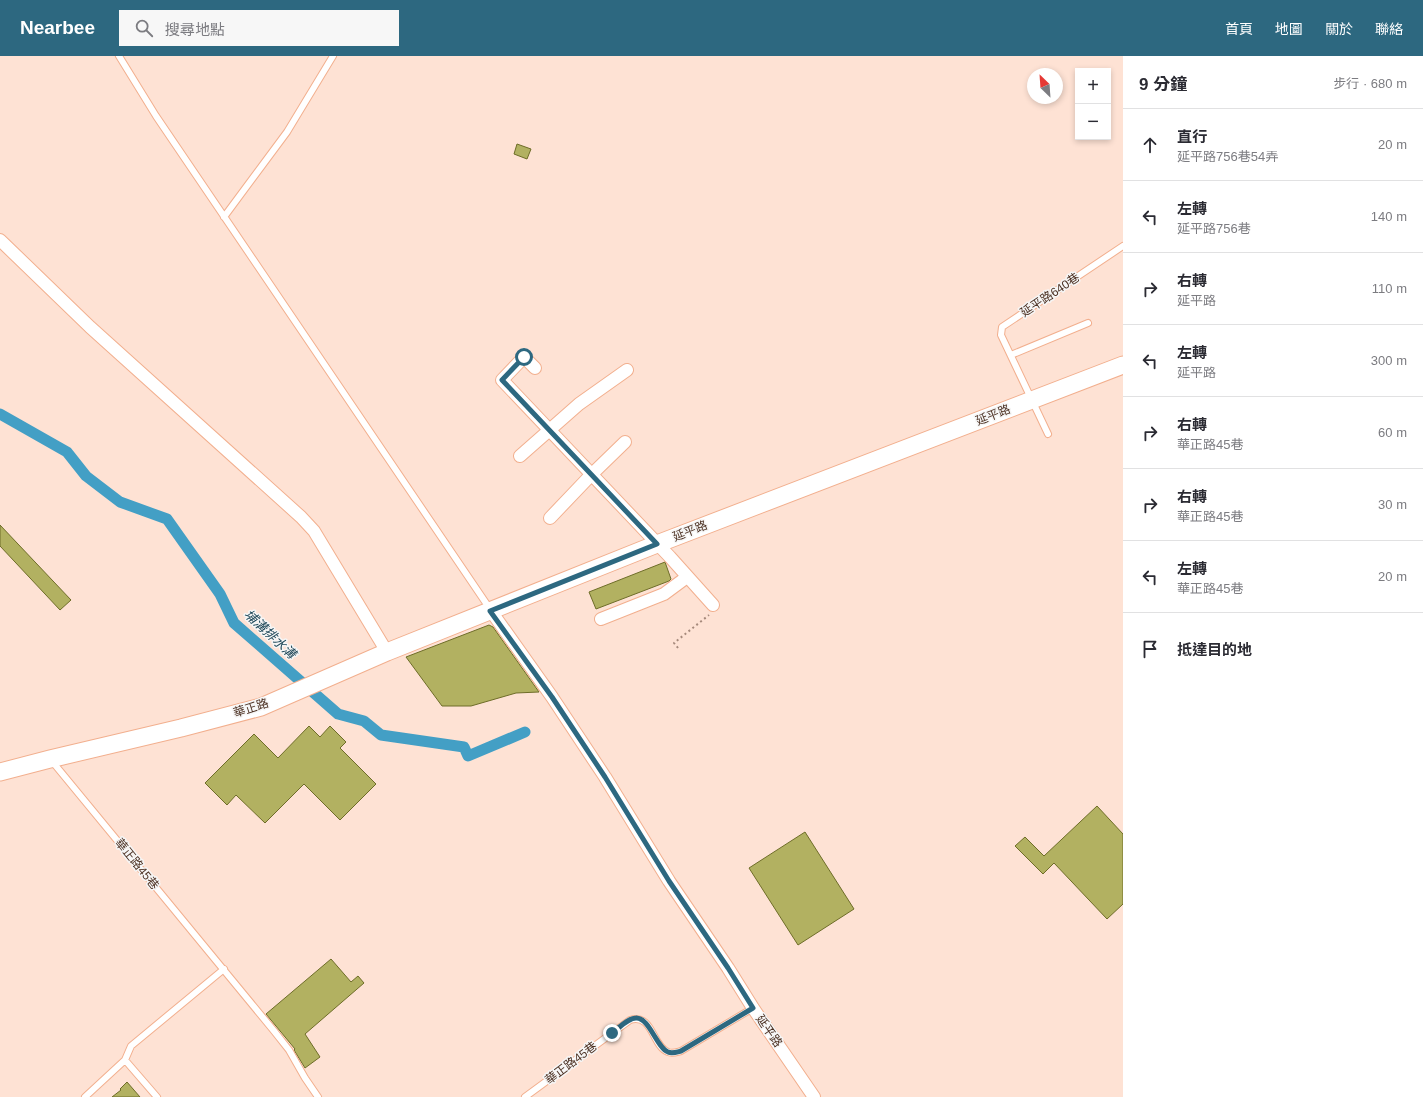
<!DOCTYPE html>
<html lang="zh-TW">
<head>
<meta charset="utf-8">
<style>
	body { margin:0; font-family:Helvetica,"Noto Sans TC",sans-serif; background:#f7f7f7; color:#2b2b33 }
	.controls { position:absolute; right:12px; top:12px; display:grid; overflow:hidden; border-radius:0px; box-shadow:0 2px 6px #0003 }
	.controls button { width:36px; height:36px; display:grid; place-items:center; padding:0; border:0; border-bottom:1px solid #e1e1e2; background:#fff; color:#2b2b33; font:20px sans-serif }
	.compass { position:absolute; left:1027px; top:12px; width:36px; height:36px; border-radius:50%; background:#fff; box-shadow:0 2px 6px #0003; rotate:335deg }
	.stop { position:absolute; width:12px; height:12px; margin:-9px; border:3px solid #2d6880; border-radius:50%; background:#fff }
	.stop.end { background:#2d6880; border-color:#fff; box-shadow:0 1px 4px #0008 }
	.list { margin:0; padding:0; list-style:none }
	h2 { display:flex; justify-content:space-between; align-items:center; height:52px; margin:0; padding:0 16px; font-size:17px }
	h2 small { font-size:13px; font-weight:400; color:#7c7c81 }
	.list li { display:grid; grid-template-columns:26px 1fr auto; gap:12px; align-items:center; box-sizing:border-box; height:72px; padding:0 16px; border-top:1px solid #e1e1e2 }
	.list b { display:block; font-size:15px; white-space:nowrap }
	.list p { margin:0; font-size:13px; white-space:nowrap; color:#7c7c81 }
	.list em { font-size:13px; font-style:normal; color:#7c7c81 }
	.icon { flex:none; width:22px; height:22px; fill:none; stroke:currentColor; stroke-width:2; stroke-linecap:round; stroke-linejoin:round }
	.map { position:relative; flex:none; width:1123px; height:1041px; overflow:hidden }
	header { display:flex; align-items:center; gap:24px; box-sizing:border-box; height:56px; padding:0 20px; background:#2d6880; color:#fff }
	header strong { font-size:19px }
	nav { display:flex; gap:22px; margin-inline-start:auto; font-size:14px }
	.search { width:280px; height:36px; background:#f7f7f7; display:flex; align-items:center; gap:10px; box-sizing:border-box; padding:0 14px; border-radius:0px; color:#7c7c81; font-size:15px }
	main { display:flex }
	aside { flex:1; background:#fff }
	.map>svg:first-child { display:block }
</style>
</head>
<body>
<header>
<strong>Nearbee</strong>
<div class="search"><svg class="icon" aria-label="search" viewBox="0 0 24 24"><circle cx="10" cy="10" r="6"/><path d="M15 15l6 6"/></svg>搜尋地點</div>
<nav><a>首頁</a><a>地圖</a><a>關於</a><a>聯絡</a></nav>
</header>
<main>
<div class="map">
<svg width="1123" height="1041" viewBox="0 0 1123 1041">
	<rect width="100%" height="100%" fill="#fee2d4"/>
	<g fill="none" stroke-linecap="round" stroke-linejoin="round">
		<path stroke="#439fc5" stroke-width="11" d="M0,358L67,396L86,420L120,446L167,463L220,538L234,567L338,658L364,665L381,679L464,691L468,700L525,676"/>
	</g>
	<path fill="#b2b161" stroke="#6e6d28" d="M517,88L531,93L527,103L514,98Z
		M0,469L71,544L60,554L0,490Z
		M665,506L671,523L669,525L596,553L589,536Z
		M489,569L493,571L539,636L516,637L471,650H442L406,601Z
		M309,670L320,681L330,670L346,686L340,692L376,728L340,764L304,728L265,767L236,739L227,749L205,727L254,678L278,702Z
		M1097,750L1123,778V848L1107,863L1054,807L1043,818L1015,790L1025,781L1044,800Z
		M805,776L854,853L798,889L749,812Z
		M331,903L351,926L358,920L364,927L305,978L320,1001L305,1012L294,994L295,993L266,958Z
		M127,1026L140,1041H112L121,1034L120,1033Z"/>
	<g fill="none" stroke-linecap="round" stroke-linejoin="round">
		<defs>
			<path id="lane" d="M119,0L156,60L490,553
				M224,161L287,76L333,0
				M1011,299L1088,267
				M1048,378L1001,279L1002,271L1123,190
				M51,704L274,975L289,994L305,1022L318,1041
				M125,1004L157,1041
				M85,1041L125,1004L131,990L224,913
				M525,1041L630,964C653,957 652,990 668,996C672,998 677,996 681,995L753,952"/>
			<path id="street" d="M0,184L90,271L301,461L314,475L387,596
				M535,312L524,301L502,324L670,501L713,549
				M520,400L579,348L627,314
				M550,462L591,419L625,386
				M491,555L552,641L605,721L669,825L728,912L753,952L814,1041
				M601,563L664,538L687,521"/>
			<path id="secondary" d="M0,716L50,703L181,672L261,651L387,596L657,488L1123,309"/>
		</defs>
		<use href="#lane" stroke="#f2af8e" stroke-width="8"/>
		<use href="#street" stroke="#f2af8e" stroke-width="14"/>
		<use href="#secondary" stroke="#f2af8e" stroke-width="19"/>
		<path stroke="#a68a7c" stroke-width="2" stroke-dasharray="2 3" stroke-linecap="butt" d="M678,592L674,587L709,559"/>
		<use href="#lane" stroke="#fff" stroke-width="6"/>
		<use href="#street" stroke="#fff" stroke-width="12"/>
		<use href="#secondary" stroke="#fff" stroke-width="17"/>
	</g>
	<g fill="none" stroke-linecap="round" stroke-linejoin="round">
		<path stroke="#2d6880" stroke-width="5" d="M524,301L502,324L657,488L490,555L552,641L605,721L669,825L728,912L753,952L681,995C677,996 672,998 668,996C657,992 649,961 636,962C628,962 619,972 612,977"/>
	</g>
	<g text-anchor="middle" dominant-baseline="central" stroke-width="3" stroke-linejoin="round" paint-order="stroke">
		<g font-size="12" fill="#4d3224" stroke="#f6f6f6">
			<text transform="translate(1050 239) rotate(-34)">延平路640巷</text>
			<text transform="translate(993 359) rotate(-21)">延平路</text>
			<text transform="translate(690 475) rotate(-21)">延平路</text>
			<text transform="translate(251 652) rotate(-18)">華正路</text>
			<text transform="translate(137 808) rotate(51)">華正路45巷</text>
			<text transform="translate(769 975) rotate(55)">延平路</text>
			<text transform="translate(571 1007) rotate(-37)">華正路45巷</text>
		</g>
		<g font-size="13" font-style="italic" fill="#224a5b" stroke="#f6f6f6">
			<text transform="translate(270 578) rotate(43)">埔溝排水溝</text>
		</g>
	</g>
</svg>
<div class="controls">
<button>+</button>
<button>−</button>
</div>
<svg class="compass" viewBox="-18 -18 36 36"><path d="M0-13l5 13h-10z" fill="#e53935"/><path d="M0 13l5-13h-10z" fill="#7c7c81"/></svg>
<div class="stop" style="left:524px;top:301px"></div>
<div class="stop end" style="left:612px;top:977px"></div>
</div>
<aside>
<h2>9 分鐘<small>步行 · 680 m</small></h2>
<ul class="list">
<li><svg class="icon" aria-label="ahead" viewBox="0 0 24 24"><path d="M12 20V5M6 11l6-6 6 6"/></svg><div><b>直行</b><p>延平路756巷54弄</p></div><em>20 m</em></li>
<li><svg class="icon" aria-label="left" viewBox="0 0 24 24"><path d="M17 20v-9H6M10 6l-5 5 5 5"/></svg><div><b>左轉</b><p>延平路756巷</p></div><em>140 m</em></li>
<li><svg class="icon" aria-label="right" viewBox="0 0 24 24"><path d="M7 20v-9h11M14 6l5 5-5 5"/></svg><div><b>右轉</b><p>延平路</p></div><em>110 m</em></li>
<li><svg class="icon" aria-label="left" viewBox="0 0 24 24"><path d="M17 20v-9H6M10 6l-5 5 5 5"/></svg><div><b>左轉</b><p>延平路</p></div><em>300 m</em></li>
<li><svg class="icon" aria-label="right" viewBox="0 0 24 24"><path d="M7 20v-9h11M14 6l5 5-5 5"/></svg><div><b>右轉</b><p>華正路45巷</p></div><em>60 m</em></li>
<li><svg class="icon" aria-label="right" viewBox="0 0 24 24"><path d="M7 20v-9h11M14 6l5 5-5 5"/></svg><div><b>右轉</b><p>華正路45巷</p></div><em>30 m</em></li>
<li><svg class="icon" aria-label="left" viewBox="0 0 24 24"><path d="M17 20v-9H6M10 6l-5 5 5 5"/></svg><div><b>左轉</b><p>華正路45巷</p></div><em>20 m</em></li>
<li><svg class="icon" aria-label="arrive" viewBox="0 0 24 24"><path d="M6 21V4h12l-3 4 3 4H6"/></svg><div><b>抵達目的地</b></div></li>
</ul>
</aside>
</main>
</body>
</html>
